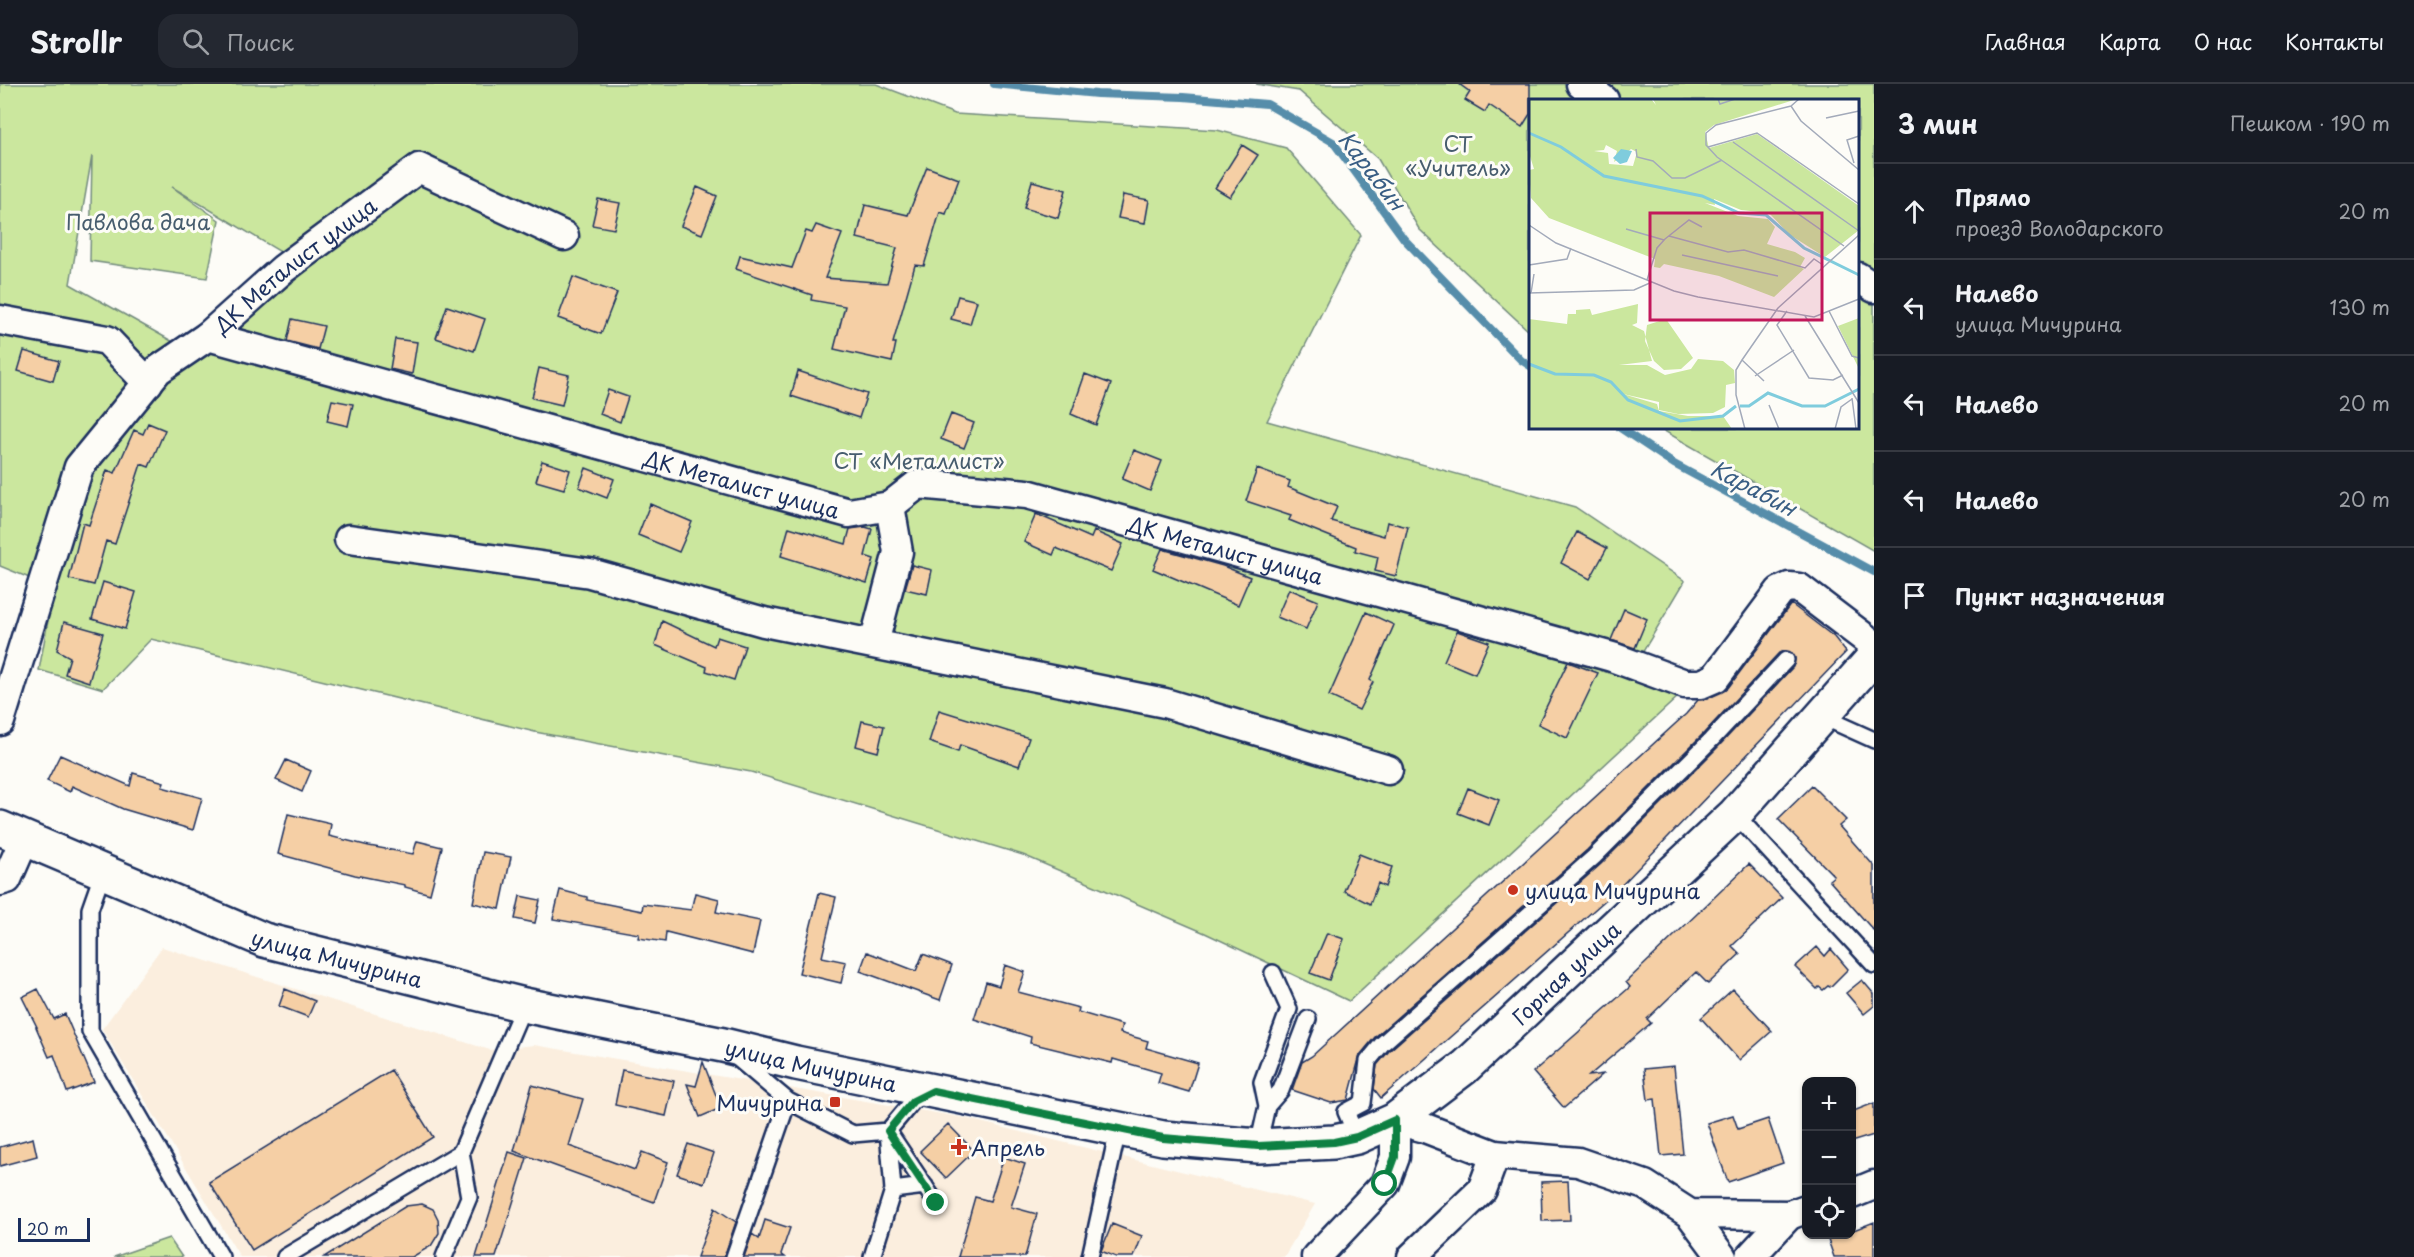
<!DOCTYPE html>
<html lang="ru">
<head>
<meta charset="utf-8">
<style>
	body { margin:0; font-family:"Playpen Sans",sans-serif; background:#242831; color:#f1f3f6 }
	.controls { position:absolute; right:18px; bottom:18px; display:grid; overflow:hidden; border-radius:12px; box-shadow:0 2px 4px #0004 }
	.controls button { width:54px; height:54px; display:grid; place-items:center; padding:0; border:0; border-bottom:2px solid #363941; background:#171b24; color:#f1f3f6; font:30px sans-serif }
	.scale { position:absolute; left:18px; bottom:15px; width:72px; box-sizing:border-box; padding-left:6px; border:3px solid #1b2f5e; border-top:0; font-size:16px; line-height:21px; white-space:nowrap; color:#1b2f5e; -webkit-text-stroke:4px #fdfcf7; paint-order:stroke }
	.stop { position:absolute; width:18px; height:18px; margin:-14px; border:4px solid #0b8043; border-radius:50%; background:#fff }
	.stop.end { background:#0b8043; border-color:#fff; box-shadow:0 2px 6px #0008 }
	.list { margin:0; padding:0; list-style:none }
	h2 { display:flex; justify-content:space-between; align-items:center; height:78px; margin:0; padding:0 24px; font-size:26px }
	h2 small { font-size:20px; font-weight:400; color:#9ea1a6 }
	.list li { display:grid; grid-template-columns:39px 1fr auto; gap:18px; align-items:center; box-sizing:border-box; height:96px; padding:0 24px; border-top:2px solid #363941 }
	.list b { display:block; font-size:22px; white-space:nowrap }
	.list p { margin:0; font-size:20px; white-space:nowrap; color:#9ea1a6 }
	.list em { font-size:20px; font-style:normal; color:#9ea1a6 }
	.icon { flex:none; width:33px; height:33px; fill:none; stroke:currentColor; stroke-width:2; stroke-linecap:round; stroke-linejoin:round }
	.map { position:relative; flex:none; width:1874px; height:1173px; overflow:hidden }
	header { display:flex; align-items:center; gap:36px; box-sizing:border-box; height:84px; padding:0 30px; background:#171b24; border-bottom:2px solid #363941 }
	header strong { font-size:28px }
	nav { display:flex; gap:33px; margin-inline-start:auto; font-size:21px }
	.search { width:420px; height:54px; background:#242831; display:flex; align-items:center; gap:15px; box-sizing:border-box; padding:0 21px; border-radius:18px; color:#9ea1a6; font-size:22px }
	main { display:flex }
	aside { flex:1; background:#171b24 }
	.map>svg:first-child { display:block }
</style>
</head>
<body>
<header>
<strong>Strollr</strong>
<div class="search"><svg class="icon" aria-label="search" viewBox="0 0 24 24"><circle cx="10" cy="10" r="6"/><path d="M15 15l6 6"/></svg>Поиск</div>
<nav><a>Главная</a><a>Карта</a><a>О нас</a><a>Контакты</a></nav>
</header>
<main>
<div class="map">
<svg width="1874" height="1173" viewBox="0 0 1874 1173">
	<rect width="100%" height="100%" fill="#fdfcf7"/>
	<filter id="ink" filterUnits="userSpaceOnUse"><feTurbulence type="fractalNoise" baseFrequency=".0167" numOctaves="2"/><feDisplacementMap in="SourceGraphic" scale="12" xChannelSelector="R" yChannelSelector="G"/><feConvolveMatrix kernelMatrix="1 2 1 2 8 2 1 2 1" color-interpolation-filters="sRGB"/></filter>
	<g filter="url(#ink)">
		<path fill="#fbeede" d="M162,863L490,966L534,961L960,1033L1315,1120L1284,1173H240L102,945Z"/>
		<path fill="#cbe79e" stroke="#738b7e" stroke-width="1.5" fill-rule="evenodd" d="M0,0H876L955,30L1217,46L1286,64L1361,151L1267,337L1575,423L1685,497L1629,591L1681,610L1349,917L1205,849L1023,771L751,688L535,648L151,555L103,605L39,586L54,504L0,482ZM92,72L90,177L207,194L219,136L172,103L309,185L200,273L70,200Z
			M1256,0H1874V467L1659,344H1858V16H1530V248L1419,145L1378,75L1299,7Z
			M169,1154L182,1173H114Z"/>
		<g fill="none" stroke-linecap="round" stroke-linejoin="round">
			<path stroke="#578daa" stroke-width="8" d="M994,0L1097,10L1183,13L1267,20L1333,58L1404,155L1521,276L1530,282
				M1620,344L1674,380L1874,488"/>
		</g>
		<path fill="#f5cfa5" stroke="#1b2f5e" stroke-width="1.5" d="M1459,0H1530V30L1522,43L1489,21L1485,28L1465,16L1470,8Z
			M1242,61L1258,71L1230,113L1215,104Z
			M927,83L959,95L946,130L940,128L924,182L915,181L893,259H896L892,278L834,265L845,222L811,216L812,211L736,185L740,172L792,184L806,147L812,149L816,141L842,150L825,194L887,199L897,164L857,154L865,121L908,131Z
			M1032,97L1066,106L1058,134L1024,124Z
			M697,103L717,112L702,150L681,142Z
			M1123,111L1149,116L1145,139L1118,134Z
			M598,115L620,119L614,145L592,141Z
			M573,193L617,209L601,250L558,234Z
			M958,212L977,217L970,240L951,235Z
			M447,222L485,235L474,267L436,254Z
			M292,235L324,242L318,265L287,257Z
			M395,255L417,258L412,290L390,285Z
			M24,267L59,277L53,297L18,287Z
			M539,284L569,291L562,321L532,314Z
			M798,287L867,310L859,334L791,312Z
			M1085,290L1111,300L1096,341L1071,330Z
			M608,306L628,313L620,338L600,330Z
			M332,316L353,320L348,342L327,337Z
			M951,330L974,339L964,364L941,355Z
			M148,339L165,346L149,383L141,380L115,460L106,457L94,501L69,495L83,439L89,441L107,386L115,389L134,346L143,350Z
			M1134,366L1162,377L1150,407L1122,395Z
			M542,377L570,386L564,405L536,397Z
			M586,384L614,395L607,414L579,403Z
			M1257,385L1290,397L1288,403L1337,423L1331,437L1384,452L1387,438L1408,443L1396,492L1375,487L1378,473L1355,467L1356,463L1289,436L1291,432L1246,417Z
			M650,420L692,438L679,468L638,451Z
			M1036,430L1091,454L1094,447L1123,460L1111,487L1056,464L1053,471L1024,458Z
			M789,443L846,460L850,445L865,443L872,445L865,472L874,475L867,499L781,472Z
			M1577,448L1607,464L1590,495L1561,479Z
			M1162,465L1223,482L1250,493L1238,521L1153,485Z
			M912,481L932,486L927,510L905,505Z
			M103,498L136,508L125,545L92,535Z
			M1289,505L1318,517L1306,545L1277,533Z
			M1791,520L1834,553L1846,568L1619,804L1381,1014L1374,1005L1377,981L1389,967L1601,780L1718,663L1793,583L1795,574L1792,569L1784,567L1779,569L1704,649L1587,766L1375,953L1360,971L1348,1016L1331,1019L1292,1006L1302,978L1312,972L1686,630L1698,616L1707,615L1728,604Z
			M1624,525L1647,535L1635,564L1611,556Z
			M1366,528L1394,541L1370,596L1373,598L1359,626L1329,612Z
			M662,537L714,562L717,553L745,562L734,596L706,587L707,583L655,561Z
			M64,538L103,549L89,598L65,590L70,573L57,566Z
			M1457,547L1489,558L1475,590L1444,577Z
			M1568,578L1598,589L1567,654L1538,640Z
			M939,626L1029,654L1019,682L960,661L958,668L929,658Z
			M862,637L884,642L878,668L856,662Z
			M60,671L130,702L133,689L164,698L162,703L202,714L193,746L123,725L72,702L70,708L47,697Z
			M286,676L311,687L302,708L276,696Z
			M1812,702L1846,736L1839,742L1874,782V847L1829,796L1834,792L1778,735Z
			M1468,704L1499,716L1489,741L1458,729Z
			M288,730L331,740L329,752L369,762L413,770L417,757L442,763L430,810L405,803V801L355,791L278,770Z
			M483,768L511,773L500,825L473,819Z
			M1359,770L1392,783L1385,803L1378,799L1370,820L1344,807Z
			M1749,780L1782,814L1732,862L1740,870L1708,900L1696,888L1647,935L1651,939L1589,992L1603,990L1564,1024L1533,988L1630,903L1626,898Z
			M560,806L587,813V816L642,827L643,820L691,826L695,809L719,815L716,828L760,837L753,870L666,848L665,858L638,854L639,850L553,835Z
			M819,809L836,813L822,873L846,878L841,899L799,889Z
			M520,812L540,816L535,839L515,835Z
			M1327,849L1344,855L1329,896L1310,889Z
			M1817,863L1825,872L1831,865L1848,885L1830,903L1828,902L1823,906L1819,903L1817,905L1795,883Z
			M867,868L916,887L923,870L952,881L940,916L860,887Z
			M1005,881L1025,888L1018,908L1079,924L1078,928L1122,941L1120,949L1148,957L1146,964L1198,979L1189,1008L1158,999L1161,989L1113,975L1112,979L1030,959L1031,953L974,935L986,898L999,902Z
			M1862,896L1874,910V922L1864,930L1846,909Z
			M38,905L54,935L65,930L94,998L67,1008L54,971L49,973L36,943H37L22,913Z
			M285,905L315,917L308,933L279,922Z
			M1733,905L1772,947L1739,976L1701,934Z
			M703,978L721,1024L700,1033L687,1000L696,1002Z
			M1674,982L1683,1070L1661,1072L1655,1015L1648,1016L1644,985Z
			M391,986L433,1053L252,1166L209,1098Z
			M622,986L674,997L666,1032L615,1021Z
			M532,1001L583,1015L569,1062L635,1086L642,1068L668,1078L654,1118L514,1067Z
			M1874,1019V1051L1851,1058V1028Z
			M1733,1031L1738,1045L1768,1035L1783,1079L1728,1098L1707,1039Z
			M948,1040L974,1067L946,1094L920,1067Z
			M33,1054L37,1072L0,1082V1063Z
			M688,1060L714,1069L704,1099L677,1090Z
			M509,1068L527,1074L496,1173H476Z
			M1004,1073L1025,1080L1011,1123L1037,1130L1025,1173H958L975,1113L990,1117Z
			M1568,1097L1570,1136L1542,1137L1541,1098Z
			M422,1120L433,1125L438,1135L439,1149L431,1162L412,1173H324L406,1122Z
			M715,1124L736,1138L724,1173H697Z
			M765,1136L790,1144L781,1170L785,1173H744L752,1150L759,1155Z
			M1874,1138V1173H1834L1828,1156L1841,1150H1851V1147Z
			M1112,1140L1142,1152L1134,1173H1116L1101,1167Z"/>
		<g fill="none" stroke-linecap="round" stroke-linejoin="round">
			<defs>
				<path id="lane" d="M1823,633L1874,656
					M1735,730L1874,881
					M103,788L90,825V947L221,1173
					M736,973L788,1017L853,1050L888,1047L913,1017L927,1010
					M1267,1022L1262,998L1289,925L1273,889
					M1357,1053L1346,1028L1363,1019L1368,977L1382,960L1594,773L1711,656L1786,576
					M1258,1062L1267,1022L1281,1006L1308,935
					M893,1106L925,1102
					M285,1173L461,1068L524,921
					M444,1173L469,1113L461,1068
					M734,1173L788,1017
					M872,1173L893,1106L888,1047L936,1119
					M1090,1173L1118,1046"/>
				<g id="street">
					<path d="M1581,0L1604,16"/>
					<path d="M1858,193L1874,204"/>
					<path d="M0,236L107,256L148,299"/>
					<path id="s1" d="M208,252L849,429L890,422L918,400L1027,410L1612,573L1685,600H1701L1715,594L1780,507L1789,503L1799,504L1874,561"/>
					<path d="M349,455L590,489L764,538L1165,619L1388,686"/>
					<path d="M874,559L898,468L890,422"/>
					<path id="s2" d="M0,637L79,383L158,286L208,252L283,185L419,84L564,152"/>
					<path d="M0,797L7,795L25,754"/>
					<path d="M1852,1110L1874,1101"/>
					<path d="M1690,1130L1722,1173"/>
					<path d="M1316,1173L1385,1100L1395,1073V1036L1425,1044L1495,1071L1578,1078L1645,1101L1690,1130L1789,1131L1806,1125"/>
					<path d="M1412,1173L1482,1106L1495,1071"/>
					<path d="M1750,1173L1789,1131"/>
				</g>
				<g id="secondary">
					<path id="s3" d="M0,744L264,856L524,921L723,961L796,979L1163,1054L1258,1062L1334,1058L1357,1053L1395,1036L1465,983L1735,730L1874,573"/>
				</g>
			</defs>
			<use href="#lane" stroke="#1b2f5e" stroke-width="20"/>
			<use href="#street" stroke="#1b2f5e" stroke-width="33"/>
			<use href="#secondary" stroke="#1b2f5e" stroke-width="38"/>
			<use href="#lane" stroke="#fdfcf7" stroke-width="15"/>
			<use href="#street" stroke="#fdfcf7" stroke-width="28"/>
			<use href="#secondary" stroke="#fdfcf7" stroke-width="33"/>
		</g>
	</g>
	<g fill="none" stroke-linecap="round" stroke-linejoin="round" filter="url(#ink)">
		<path stroke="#0b8043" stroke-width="8" d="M936,1119L888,1047L913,1017L933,1007L1163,1054L1258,1062L1334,1058L1357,1053L1395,1036V1073L1385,1100"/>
	</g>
	<g fill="#c8321e" stroke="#fdfcf7" stroke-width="2">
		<circle cx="1513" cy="806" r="6"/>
		<rect x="829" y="1012" width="12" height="12" rx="3"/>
		<path d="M956 1054h6v6h6v6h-6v6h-6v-6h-6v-6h6z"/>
	</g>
	<g text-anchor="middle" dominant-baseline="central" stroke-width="6" stroke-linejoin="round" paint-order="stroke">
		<g font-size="21" fill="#475d6e" stroke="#fdfcf7">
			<text x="1458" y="59">СТ<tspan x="1458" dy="24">«Учитель»</tspan></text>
			<text x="138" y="137">Павлова дача</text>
			<text x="919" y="376">СТ «Металлист»</text>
		</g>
		<g font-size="21" fill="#1b2f5e" stroke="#fdfcf7">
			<text stroke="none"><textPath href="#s2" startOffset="564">ДК Металист улица</textPath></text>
			<text stroke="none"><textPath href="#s1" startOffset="554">ДК Металист улица</textPath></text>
			<text stroke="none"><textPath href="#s1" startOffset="1058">ДК Металист улица</textPath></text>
			<text stroke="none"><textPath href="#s3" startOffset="362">улица Мичурина</textPath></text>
			<text stroke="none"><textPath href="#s3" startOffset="1670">Горная улица</textPath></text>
			<text stroke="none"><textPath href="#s3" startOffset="848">улица Мичурина</textPath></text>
		</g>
		<g font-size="21" fill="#1b2f5e" stroke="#fdfcf7" text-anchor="start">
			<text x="1525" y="806">улица Мичурина</text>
			<text x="823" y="1018" text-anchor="end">Мичурина</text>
			<text x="971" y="1063">Апрель</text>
		</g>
		<g font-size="22" font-style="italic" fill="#395e84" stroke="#fdfcf7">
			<text transform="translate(1373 86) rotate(52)">Карабин</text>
			<text transform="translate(1754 403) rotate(28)">Карабин</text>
		</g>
	</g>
	<g transform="translate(1529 15)">
		<rect width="330" height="330" fill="#fdfcf7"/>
		<path d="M0,0H122L127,6L124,0H268L185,26L176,33L180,49L228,35L330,107V131L296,158L261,136L240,114L212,111L185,100L186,106L176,104L209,117L239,120L246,128L238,145L266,153L276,159L271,168L275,170L245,198L190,177L135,165L131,169L125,168L126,160L20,119L2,99L0,71L5,70L0,54ZM77,46L88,52L85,63L102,50L108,53L104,67L80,65L79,54L65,52L75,51ZM109,205L108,224L103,226L115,232L123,262L90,266H118L136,276L162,270L169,260L194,262L205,271L206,284L197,286L196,308L184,314L149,315L130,311V303L94,295L128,305L130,312L159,317H194L203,330H0V220L38,225L39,215H47V211L61,210L63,216ZM330,219V270L309,227ZM137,220L164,259L152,270L135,271L125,262L116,242L118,226Z" fill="#cbe79e" fill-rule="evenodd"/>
		<path d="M92,50L103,52L98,63L91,65L84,59Z" fill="#7fccdd"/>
		<path fill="none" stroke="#7fccdd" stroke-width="3" d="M0,34L32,48L75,77L173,97L210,114L237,116L275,149L330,176M0,265L26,275L65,276L82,283L99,301L151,322L194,317L207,307M211,307H220L239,294L273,307H296L330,290"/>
		<path fill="none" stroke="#a3aaba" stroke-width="1.5" d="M189,0L191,5L206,0M270,0L262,7L187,26L177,34V46L188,58L315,147M262,7L272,22L330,71M297,19L330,12M204,43L330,132M179,48L228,34L330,105M107,50L108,58L124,62L143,79H156L193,61M325,64L318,41L330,37M0,126L27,144L145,192L169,198L285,218L330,200M97,130L135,141M140,137L199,153L215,151L276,169L285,160L294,166M153,156L249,177M0,166L38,160L42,149M118,181L128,149L136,140L160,121L173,128M0,194L105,191L123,183M2,194L5,175M249,209L330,136M258,212L248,226L280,279L304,281L314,276M300,212L323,257L330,259M276,217L330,304M213,261L207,271V296L216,330M226,277L265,251M235,282L213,261L249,209M323,299L327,330M240,306L250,330M306,330L312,308L323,300"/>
		<path fill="#c2185b" fill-opacity="0.15" stroke="#c2185b" stroke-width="3" d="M121,114H293V221H121Z"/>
		<rect width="330" height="330" fill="none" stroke="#1b2f5e" stroke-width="3"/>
	</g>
</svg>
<div class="controls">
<button>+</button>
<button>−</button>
<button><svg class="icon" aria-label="locate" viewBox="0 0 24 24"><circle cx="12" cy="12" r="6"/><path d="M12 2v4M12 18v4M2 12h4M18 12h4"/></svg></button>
</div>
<div class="scale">20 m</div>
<div class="stop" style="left:1385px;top:1100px"></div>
<div class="stop end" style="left:936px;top:1119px"></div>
</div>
<aside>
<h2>3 мин<small>Пешком · 190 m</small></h2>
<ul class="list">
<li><svg class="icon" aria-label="ahead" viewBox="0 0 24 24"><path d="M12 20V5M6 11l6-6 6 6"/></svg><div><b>Прямо</b><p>проезд Володарского</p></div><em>20 m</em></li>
<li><svg class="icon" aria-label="left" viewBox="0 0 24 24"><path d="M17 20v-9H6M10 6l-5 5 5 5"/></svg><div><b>Налево</b><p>улица Мичурина</p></div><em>130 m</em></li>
<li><svg class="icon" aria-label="left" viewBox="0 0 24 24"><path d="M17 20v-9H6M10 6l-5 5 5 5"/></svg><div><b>Налево</b></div><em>20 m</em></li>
<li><svg class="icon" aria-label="left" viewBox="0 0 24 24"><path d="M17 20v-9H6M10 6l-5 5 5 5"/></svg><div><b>Налево</b></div><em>20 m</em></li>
<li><svg class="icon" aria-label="arrive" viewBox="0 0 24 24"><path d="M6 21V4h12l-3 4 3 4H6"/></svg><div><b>Пункт назначения</b></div></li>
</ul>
</aside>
</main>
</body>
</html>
